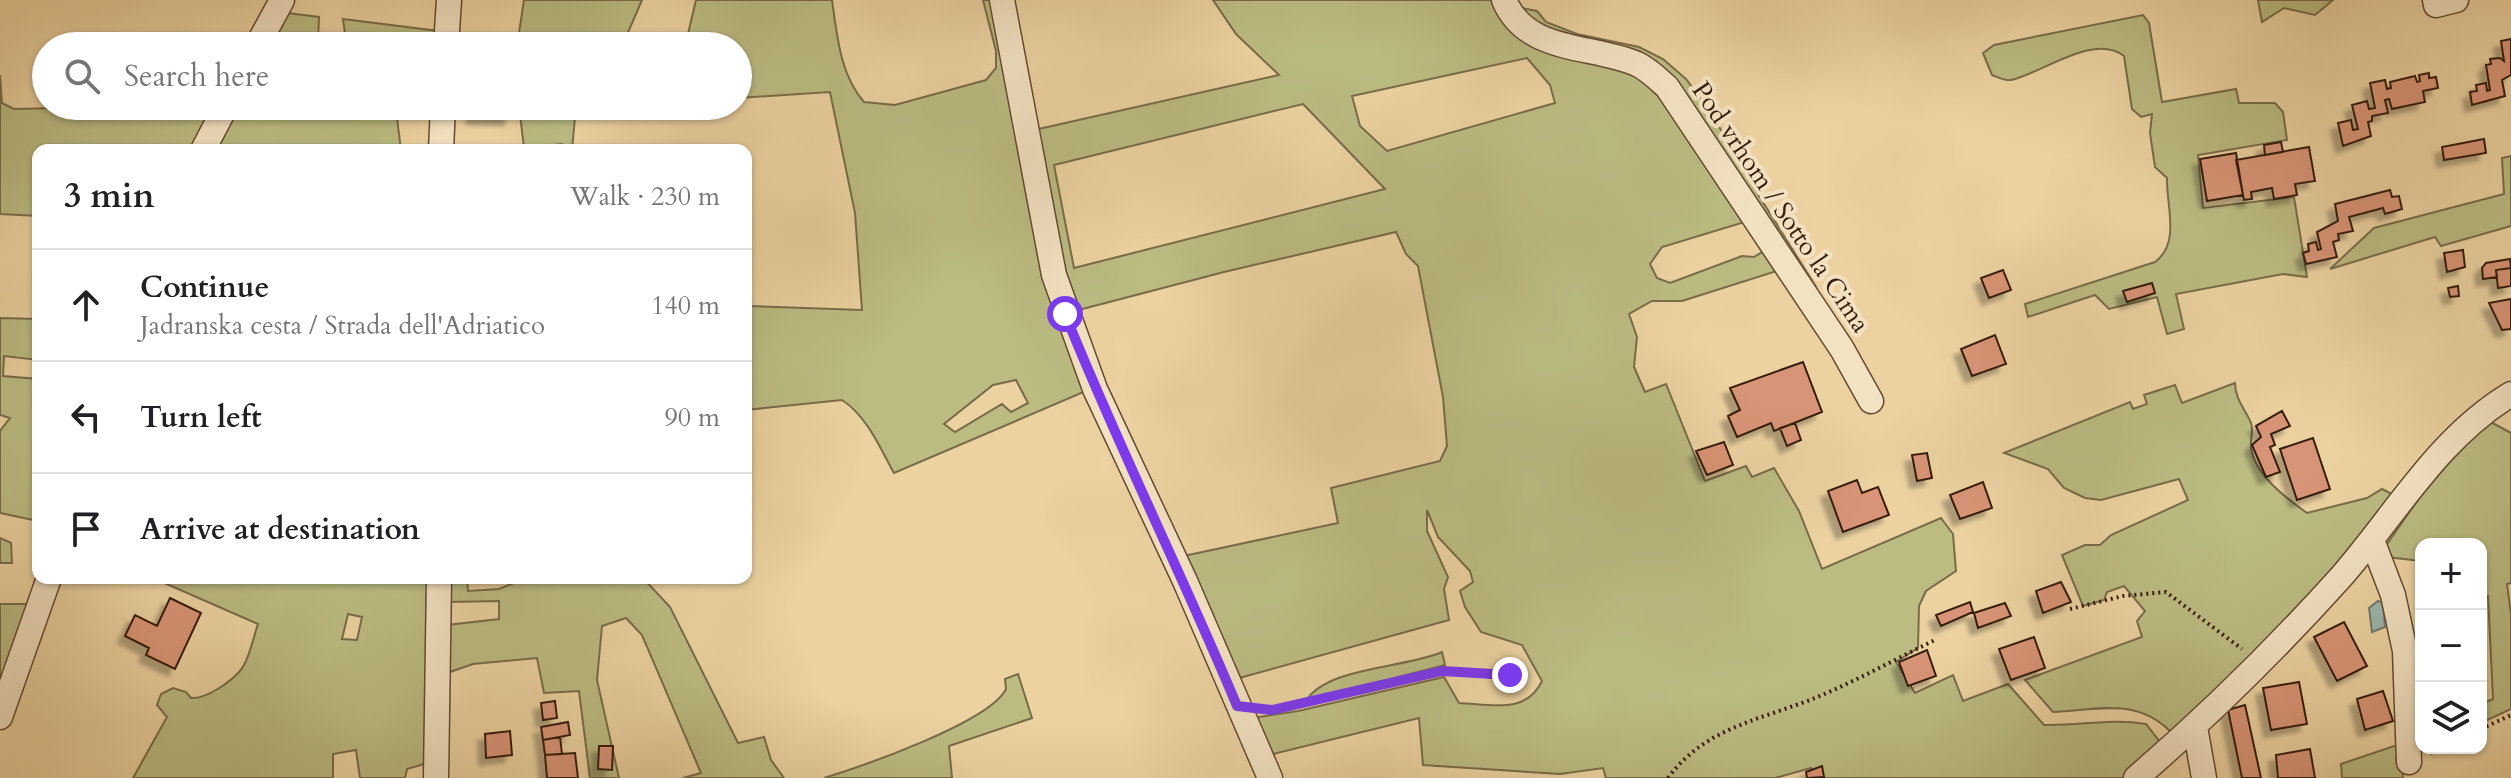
<!DOCTYPE html>
<html lang="en">
<head>
<meta charset="utf-8">
<style>
	body { margin:0; font-family:Cardo,serif; background:#f6f6f6; color:#202124 }
	.controls { position:absolute; right:24px; bottom:24px; display:grid; overflow:hidden; border-radius:16px; box-shadow:0 2px 6px #0004 }
	.controls button { width:72px; height:72px; display:grid; place-items:center; padding:0; border:0; border-bottom:2px solid #e0e0e0; background:#fff; color:#202124; font:40px sans-serif }
	.stop { position:absolute; width:24px; height:24px; margin:-18px; border:6px solid #7c3aed; border-radius:50%; background:#fff }
	.stop.end { background:#7c3aed; border-color:#fff; box-shadow:0 2px 8px #0008 }
	.list { margin:0; padding:0; list-style:none }
	h2 { display:flex; justify-content:space-between; align-items:center; height:104px; margin:0; padding:0 32px; font-size:34px }
	h2 small { font-size:26px; font-weight:400; color:#757577 }
	.list li { display:grid; grid-template-columns:52px 1fr auto; gap:24px; align-items:center; box-sizing:border-box; height:112px; padding:0 32px; border-top:2px solid #e0e0e0 }
	.list b { display:block; font-size:30px; white-space:nowrap }
	.list p { margin:0; font-size:26px; white-space:nowrap; color:#757577 }
	.list em { font-size:26px; font-style:normal; color:#757577 }
	.icon { flex:none; width:44px; height:44px; fill:none; stroke:currentColor; stroke-width:2; stroke-linecap:round; stroke-linejoin:round }
	.map { position:relative; flex:none; width:2511px; height:778px; overflow:hidden }
	.search { position:absolute; background:#fff; box-shadow:0 2px 6px #0004; left:32px; top:32px; width:720px; height:88px; display:flex; align-items:center; gap:20px; box-sizing:border-box; padding:0 28px; border-radius:44px; color:#757577; font-size:30px }
	.panel { position:absolute; background:#fff; box-shadow:0 2px 6px #0004; left:32px; top:144px; width:720px; height:440px; border-radius:16px }
	.map>svg:first-child { display:block }
</style>
</head>
<body>
<div class="map">
<svg width="2511" height="778" viewBox="0 0 2511 778">
	<defs>
		<filter id="shadow"><feDropShadow dx="-7" dy="7" stdDeviation="2" flood-color="#0004"/></filter>
	</defs>
	<rect width="100%" height="100%" fill="#ecd2a1"/>
	<filter id="stains"><feTurbulence type="fractalNoise" baseFrequency=".0025" numOctaves="4"/><feColorMatrix values="0 0 0 0 .2 0 0 0 0 .09 0 0 0 0 .02 0 0 0 .5 -.17"/></filter>
	<radialGradient id="worn" r=".72"><stop offset=".6" stop-color="#630" stop-opacity="0"/><stop offset="1" stop-color="#630" stop-opacity=".3"/></radialGradient>
	<path fill="#bbbb82" stroke="#786c48" stroke-width="2" fill-rule="evenodd" d="M524,0H642L626,37L688,34L696,0H832C837,35 840,75 864,102L895,105L986,80L996,68V51L983,0H997L1086,391L894,473C880,448 867,416 842,400L746,410V306L862,310L855,213L830,92L738,98V46H517ZM1016,380L1028,403L1011,412L1002,404L955,432L944,424L993,385Z
		M1213,0H1492L1502,12L1634,70L1665,95L1748,221L1662,247L1650,264L1657,278L1670,283L1742,256L1754,257L1767,249L1777,271L1682,301H1652L1629,314L1637,337L1634,367L1645,392L1666,384L1705,481L1746,466L1752,477L1774,468L1799,511L1822,569L1941,518L1953,534L1956,571L1926,591L1919,606L1918,648L1896,662L1915,693L1953,675L1963,701L2008,684L2044,725C2081,726 2109,718 2146,724L2163,746L2128,778H1815L1811,768L1775,778H1606L1603,768L1560,774L1423,765L1419,718L1269,755L1255,724L1259,717L1298,711L1444,677L1459,703C1490,704 1526,715 1542,681L1522,645L1481,632L1465,607L1460,591L1473,582L1470,571L1438,537L1427,510V531L1448,577L1444,589L1449,620L1232,680L1179,557L1338,523L1331,488L1440,461L1447,446L1443,397L1418,266L1406,254L1396,232L1224,272L1071,312L1034,130L1279,75L1236,34ZM1527,58L1550,85L1555,103L1387,151L1360,126L1352,96ZM1303,104L1385,189L1074,268L1054,165Z
		M2258,0H2333L2315,15L2284,8L2262,22Z
		M1522,8L1537,11L1546,22L1577,34L1639,47L1663,59L1686,79L1713,115L1739,164L1816,287L1809,291L1683,98L1538,30Z
		M287,13L319,17L318,42L331,46H270Z
		M2143,15L2149,23L2162,102L2236,89L2239,103H2275L2283,112L2287,140L2198,155L2203,208L2294,197L2307,277L2283,274L2176,294L2184,329L2167,334L2157,297L2109,309L2095,295L2028,317L2025,304L2155,262C2181,243 2166,205 2167,178L2155,167L2150,133L2152,114L2141,117L2132,109L2124,56C2094,32 2041,74 2011,80C2005,81 1998,77 1992,75L1983,53L1994,45Z
		M343,19L438,31V46H387L346,41Z
		M0,75L2,103L14,109L158,106L196,111L202,106H215L191,150H38V216L0,214Z
		M238,106H388L397,118L401,150H214Z
		M519,106H576L572,150H562V144L524,148Z
		M2511,156V226L2441,246L2435,237L2330,269L2374,228L2504,194L2502,158Z
		M0,318L38,319V360L4,356L3,376L38,379V521L0,513V431L10,418L0,415Z
		M2235,383C2235,399 2245,409 2251,423C2254,431 2250,439 2251,448C2255,475 2286,498 2307,513L2367,498L2382,489L2392,494L2374,525L2257,652L2171,732C2136,697 2099,710 2053,712L2025,680L2142,637L2137,621L2145,611L2124,586L2107,592L2104,600L2083,606L2062,555L2085,545H2100L2111,535L2188,500L2179,479L2101,500L2085,498L2064,488L2048,469L2004,453L2130,402L2133,409L2147,404L2144,395L2175,385L2182,403Z
		M2487,420L2511,433V583L2507,584L2511,614V709L2481,723V704L2493,699L2488,596H2481V544H2421V561L2386,557L2385,547L2431,481Z
		M0,538L11,543L12,563H0Z
		M153,578H435L434,761L407,769L405,778H360L356,750L333,754V778H133L167,717L157,705L161,694L173,688L186,692L191,698C206,699 229,683 239,672C249,661 253,638 258,624ZM348,614L362,617L357,640L342,639Z
		M448,578H467L468,591L499,589L526,578H643L670,607L738,743L764,737L771,760L784,778H683L701,773L642,635L626,618L602,626L597,680L619,778H590L579,691L544,693L537,658L473,664L447,673V625L499,619V601L447,602Z
		M0,604H32L0,691Z
		M1442,652L1445,665L1306,701C1326,667 1406,668 1442,652Z
		M1018,674L1032,718L949,746L952,778H824C863,766 990,722 1006,689L1005,679Z
		M2400,744L2403,778H2342L2341,764Z"/>
	<path fill="#9ab6ad" stroke="#72796d" stroke-width="2" d="M2378,601L2383,603L2385,627L2372,632L2369,608Z"/>
	<path fill="#d89476" stroke="#361d0e" stroke-width="2" filter="url(#shadow)" d="M2511,39V75L2502,80L2505,96L2472,105L2470,92L2477,91L2476,85L2486,83L2487,91L2490,90L2486,65L2491,64L2490,59L2500,58L2504,61L2501,41Z
		M2429,73V78L2436,77L2438,88L2423,91L2425,102L2392,109L2389,99L2385,100L2388,113L2372,116V121L2368,122L2371,136L2343,146L2338,123L2351,120L2353,130L2358,129L2352,105L2367,101L2369,109L2375,108L2370,83L2385,80L2387,89L2391,88L2390,82L2415,76L2417,82L2420,81L2419,75Z
		M474,106H512L511,118L473,117Z
		M2484,139L2486,153L2444,160L2442,147Z
		M2281,142L2283,152L2265,155L2264,145Z
		M2309,147L2315,181L2295,184L2297,195L2274,199L2272,188L2251,192L2252,199L2244,200L2236,160Z
		M2236,153L2243,195L2207,201L2200,159Z
		M2390,190L2392,197L2399,196L2402,209L2385,214L2383,208L2349,217L2353,231L2338,234L2339,240L2333,242L2337,257L2306,264L2303,253L2309,251L2308,244L2316,242L2318,250L2321,249L2317,232L2338,221L2335,204Z
		M2463,250L2465,267L2447,272L2444,253Z
		M2510,259L2511,268L2496,270L2497,277L2483,279L2482,268L2486,263Z
		M2511,268V286L2498,288L2496,270Z
		M2003,270L2011,290L1989,298L1981,278Z
		M2152,283L2155,293L2127,302L2123,291Z
		M2458,286L2459,296L2450,297L2448,288Z
		M2511,299V329L2502,330L2489,303Z
		M1995,335L2006,364L1972,376L1961,349Z
		M1803,362L1822,412L1774,431L1771,423L1737,437L1728,416L1740,410L1730,388Z
		M2282,411L2290,426L2271,434L2275,445L2270,447L2280,472L2266,477L2252,445L2261,437L2256,426Z
		M1795,423L1801,440L1787,446L1780,428Z
		M2313,438L2330,489L2297,500L2280,449Z
		M1724,442L1733,465L1707,475L1696,451Z
		M1927,453L1932,478L1917,481L1912,455Z
		M1857,480L1862,493L1878,487L1889,515L1843,532L1828,491Z
		M1983,482L1992,508L1960,519L1950,495Z
		M2061,582L2071,602L2043,613L2036,591Z
		M170,598L201,613L175,669L146,655L149,648L125,636L135,615L157,626Z
		M1970,602L1973,612L1941,626L1936,615Z
		M2005,603L2011,616L1978,628L1974,613Z
		M2344,622L2367,666L2337,681L2314,637Z
		M2034,637L2045,668L2011,680L1999,649Z
		M1927,650L1936,676L1908,686L1899,662Z
		M2299,682L2307,724L2271,730L2263,688Z
		M2383,691L2393,721L2365,730L2357,699Z
		M555,701L557,718L543,720L541,703Z
		M2245,705L2261,778H2242L2228,710Z
		M568,722L570,735L543,740L541,727Z
		M510,731L512,755L486,758L485,734Z
		M560,737L562,754L545,755L543,740Z
		M599,746H613L612,770L598,769Z
		M2310,749L2315,778H2278L2276,755Z
		M575,753L578,778H547L545,755Z
		M1822,766L1824,777L1807,778L1806,772Z"/>
	<g fill="none" stroke-linecap="round" stroke-linejoin="round">
		<defs>
			<path id="minor" d="M1002,0L1054,275L1095,389L1185,581L1270,778
				M1504,0C1527,54 1590,44 1637,64C1648,69 1658,79 1667,87L1842,349L1871,401
				M2435,0L2436,5L2456,0
				M257,46L282,0
				M446,46L449,0
				M203,150L226,106
				M441,150L443,106
				M2372,540L2393,595L2405,651L2409,762
				M0,717L49,578
				M2195,727L2204,778
				M436,778L439,578
				M2136,778C2208,716 2277,648 2341,577C2396,514 2438,438 2511,394"/>
		</defs>
		<use href="#minor" stroke="#644a33" stroke-width="27"/>
		<path stroke="#361d0e" stroke-width="4" stroke-dasharray="2 4" stroke-linecap="butt" d="M2070,609L2123,596L2166,592L2242,649
			M1263,709L1309,703L1442,671L1510,675
			M2481,729L2511,715
			M2430,753L2440,748
			M1668,778C1708,723 1770,719 1829,692C1865,676 1900,657 1935,640"/>
		<use href="#minor" stroke="#f3e2c2" stroke-width="24"/>
	</g>
	<g fill="none" stroke-linecap="round" stroke-linejoin="round">
		<path stroke="#7c3aed" stroke-width="10" d="M1065,314C1118,446 1182,574 1237,706L1272,710L1442,671L1510,675"/>
	</g>
	<g text-anchor="middle" dominant-baseline="central" stroke-width="8" stroke-linejoin="round" paint-order="stroke">
		<g font-size="26" fill="#361d0e" stroke="#f3e2c2">
			<text transform="translate(1781 207) rotate(56)">Pod vrhom / Sotto la Cima</text>
		</g>
	</g>
	<rect width="100%" height="100%" filter="url(#stains)"/>
	<rect width="100%" height="100%" fill="url(#worn)"/>
</svg>
<div class="controls">
<button>+</button>
<button>−</button>
<button><svg class="icon" aria-label="layers" viewBox="0 0 24 24"><path d="M12 4l9 5-9 5-9-5zM3 14l9 5 9-5"/></svg></button>
</div>
<div class="stop" style="left:1065px;top:314px"></div>
<div class="stop end" style="left:1510px;top:675px"></div>
<div class="search"><svg class="icon" aria-label="search" viewBox="0 0 24 24"><circle cx="10" cy="10" r="6"/><path d="M15 15l6 6"/></svg>Search here</div>
<section class="panel">
<h2>3 min<small>Walk · 230 m</small></h2>
<ul class="list">
<li><svg class="icon" aria-label="ahead" viewBox="0 0 24 24"><path d="M12 20V5M6 11l6-6 6 6"/></svg><div><b>Continue</b><p>Jadranska cesta / Strada dell'Adriatico</p></div><em>140 m</em></li>
<li><svg class="icon" aria-label="left" viewBox="0 0 24 24"><path d="M17 20v-9H6M10 6l-5 5 5 5"/></svg><div><b>Turn left</b></div><em>90 m</em></li>
<li><svg class="icon" aria-label="arrive" viewBox="0 0 24 24"><path d="M6 21V4h12l-3 4 3 4H6"/></svg><div><b>Arrive at destination</b></div></li>
</ul>
</section>
</div>
</body>
</html>
